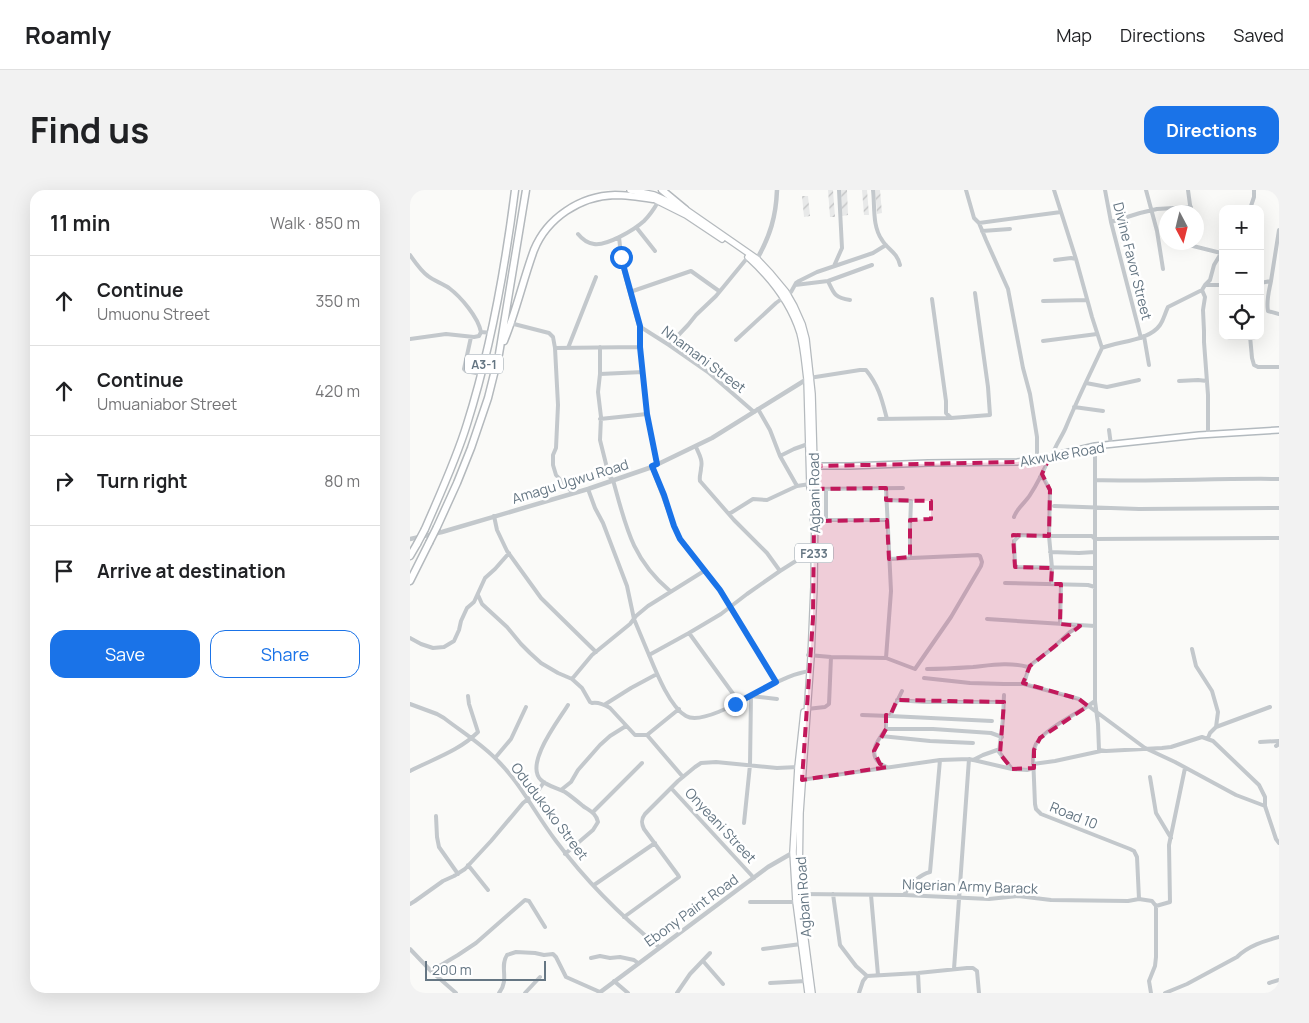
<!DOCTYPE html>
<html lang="en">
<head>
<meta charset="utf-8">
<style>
	body { margin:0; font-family:Manrope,sans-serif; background:#f2f2f2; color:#202124 }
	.controls { position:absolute; right:15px; top:15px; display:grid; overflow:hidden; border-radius:10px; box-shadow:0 5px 20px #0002 }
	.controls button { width:45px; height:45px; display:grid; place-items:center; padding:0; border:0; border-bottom:1px solid #e0e0e0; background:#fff; color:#202124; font:25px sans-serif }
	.compass { position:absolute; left:749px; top:15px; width:45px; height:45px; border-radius:50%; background:#fff; box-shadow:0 5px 20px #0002; rotate:173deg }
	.scale { position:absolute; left:15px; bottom:12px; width:121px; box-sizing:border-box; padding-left:5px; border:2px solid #657683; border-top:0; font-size:14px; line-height:18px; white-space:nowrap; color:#657683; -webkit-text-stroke:4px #fff; paint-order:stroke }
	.stop { position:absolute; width:15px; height:15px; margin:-11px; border:4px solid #1a73e8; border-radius:50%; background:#fff }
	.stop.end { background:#1a73e8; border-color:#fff; box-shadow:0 1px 5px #0008 }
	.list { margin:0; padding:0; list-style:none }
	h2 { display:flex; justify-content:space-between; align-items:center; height:65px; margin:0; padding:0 20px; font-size:21px }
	h2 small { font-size:16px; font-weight:400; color:#757577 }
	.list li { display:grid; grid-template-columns:32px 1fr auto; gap:15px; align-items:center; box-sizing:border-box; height:90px; padding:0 20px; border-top:1px solid #e0e0e0 }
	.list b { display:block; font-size:19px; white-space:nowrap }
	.list p { margin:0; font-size:16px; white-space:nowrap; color:#757577 }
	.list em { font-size:16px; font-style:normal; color:#757577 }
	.actions { display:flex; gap:10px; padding:15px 20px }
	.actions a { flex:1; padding:11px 0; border:1px solid #1a73e8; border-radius:15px; text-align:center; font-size:18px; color:#1a73e8 }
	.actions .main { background:#1a73e8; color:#fff }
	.icon { flex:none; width:28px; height:28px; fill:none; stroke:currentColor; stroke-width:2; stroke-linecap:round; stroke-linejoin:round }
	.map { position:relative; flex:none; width:869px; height:803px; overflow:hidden; border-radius:15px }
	header { display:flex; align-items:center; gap:30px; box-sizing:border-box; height:70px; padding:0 25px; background:#fff; border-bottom:1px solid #e0e0e0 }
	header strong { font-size:24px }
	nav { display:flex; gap:28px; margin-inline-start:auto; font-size:18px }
	.intro { display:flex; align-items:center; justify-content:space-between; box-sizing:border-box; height:120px; padding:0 30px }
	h1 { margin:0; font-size:35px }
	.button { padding:12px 22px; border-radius:15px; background:#1a73e8; color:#fff; font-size:18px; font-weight:700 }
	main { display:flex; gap:30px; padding:0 30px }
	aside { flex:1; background:#fff; border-radius:15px; box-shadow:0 5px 20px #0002 }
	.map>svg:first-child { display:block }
</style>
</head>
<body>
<header>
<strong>Roamly</strong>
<nav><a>Map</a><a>Directions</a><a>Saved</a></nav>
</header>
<div class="intro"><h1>Find us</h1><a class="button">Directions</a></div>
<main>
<aside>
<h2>11 min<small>Walk · 850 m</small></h2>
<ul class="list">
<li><svg class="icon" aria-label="ahead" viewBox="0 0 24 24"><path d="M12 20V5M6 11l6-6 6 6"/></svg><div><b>Continue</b><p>Umuonu Street</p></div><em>350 m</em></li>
<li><svg class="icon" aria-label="ahead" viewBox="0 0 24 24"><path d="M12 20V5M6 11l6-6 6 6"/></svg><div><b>Continue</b><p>Umuaniabor Street</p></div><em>420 m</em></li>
<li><svg class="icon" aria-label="right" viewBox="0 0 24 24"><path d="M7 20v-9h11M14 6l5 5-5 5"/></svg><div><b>Turn right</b></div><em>80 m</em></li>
<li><svg class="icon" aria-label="arrive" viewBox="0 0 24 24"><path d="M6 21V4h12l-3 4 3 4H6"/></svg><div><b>Arrive at destination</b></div></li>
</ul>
<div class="actions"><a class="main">Save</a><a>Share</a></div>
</aside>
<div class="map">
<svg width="869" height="803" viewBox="0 0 869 803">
	<defs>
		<pattern id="industrial-furrows" width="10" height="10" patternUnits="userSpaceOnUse" patternTransform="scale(1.25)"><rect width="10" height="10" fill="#e8e9e9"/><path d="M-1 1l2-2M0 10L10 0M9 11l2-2" fill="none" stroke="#c0c1c2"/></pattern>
	</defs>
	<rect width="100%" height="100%" fill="#fafaf8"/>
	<path fill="url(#industrial-furrows)" d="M418,0H423L425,27H420Z
		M431,0H437L438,25L432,26Z
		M452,0H457L459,25H454Z
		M465,0H470L472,23L467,24Z
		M392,6H398L400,26L394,27Z"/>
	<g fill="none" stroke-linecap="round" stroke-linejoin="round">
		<defs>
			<path id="secondary" d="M404,276H440L518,273L607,272L627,270L642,266L685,256L789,245L869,240"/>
			<path id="primary" d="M220,0L244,5L275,19L347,69L361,84L376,102L384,116L392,134L396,149L402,204L405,310L404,397L401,467L390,623L389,690L391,719L402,803
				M240,7L276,25L312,49
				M338,67C360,87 381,114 390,143C394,158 395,174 397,189L400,298
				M394,522L388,577L383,662L386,712L398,803"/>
			<path id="trunk" d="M252,0L275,19
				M94,151C106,122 113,90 124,60C137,28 170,6 205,5C217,5 230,7 243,9
				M27,337L47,293L61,258L78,208L89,164L116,0
				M15,339C30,304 46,270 57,234C81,158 95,79 105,0
				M0,366L7,354
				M0,391L19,353"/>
		</defs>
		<use href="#secondary" stroke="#b3babf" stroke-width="8"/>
		<use href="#primary" stroke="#b5babe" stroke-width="8"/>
		<use href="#trunk" stroke="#b4b9bd" stroke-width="9"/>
		<path stroke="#c3c8cc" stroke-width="4" d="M463,0C465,16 462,36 472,50C478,60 487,62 490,75
			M556,0L564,28L569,33L576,50L598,99L613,178L620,204L627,247V270
			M644,0L666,69
			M695,0L701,32L731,148
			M736,0L747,41L753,79
			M778,0L781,22
			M840,19L844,7V0
			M701,32L730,23L747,19L781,17
			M569,33L651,22
			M226,37L245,61
			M572,41L600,39
			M168,44C172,49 177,53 184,54C197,56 224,40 234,31C240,25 244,19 248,12
			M209,47L212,74L229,136L230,157L237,224L247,274
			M780,52L779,55L811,63
			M0,65C5,72 11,81 18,86C24,91 32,93 39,98C51,107 68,127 71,142
			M645,70L661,68L666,69L682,127L692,158
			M424,76L432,58L429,0
			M418,91C424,104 425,108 440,110
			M861,91C859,101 856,111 858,121L869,124
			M850,93L861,91L869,40
			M385,95L418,91L462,75
			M795,95H813
			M220,102L281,81L309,101
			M522,109L536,211V223L541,228
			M633,111L677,110
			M100,133L139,143L143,147L145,158L230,157
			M229,136L259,155L298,182L344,222
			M734,146L739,175
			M840,146L842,168L844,175L848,177H869
			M61,147L54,179L56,181L71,184
			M0,149L36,144L64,147L69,146L71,142L82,143
			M326,150L366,113L381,102L386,93L389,91L407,82L463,63L476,55
			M633,151L687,144
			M259,155L278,135L286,125L306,106L338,67
			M145,158L148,215L146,258L143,265V275L146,285L163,303
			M158,158L186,87
			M233,182L190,184L188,202L191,227L190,250L199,286L203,290C216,337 222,369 260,401
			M190,184V157
			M399,188L450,180H456C469,196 472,210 477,229
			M769,191L788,190L797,191
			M676,193L697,197L729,190
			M664,217L693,221
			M348,219L360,240L370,266L387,296
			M190,229L237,224
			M469,229L541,228L580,225L578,197L565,103
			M699,240L701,255
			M798,245V205L794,152V141L793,120L795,107L792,100L795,95L800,90L804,75L813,60
			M685,256V511L688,534L689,560L696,561L752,558L761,557L792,547L803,551L849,595L855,607V616L866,649L869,653
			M286,257C289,264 293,270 291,278C291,283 289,286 290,291L324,330L357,363L370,381
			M370,266L384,259L398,254
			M642,266C645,255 652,247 656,237C667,210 680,184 692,158C709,151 739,151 750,135C754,129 755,123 758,117L792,100
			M242,277L264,336L270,349L310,400L366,492
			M630,287L634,289L640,300L639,346L642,378L641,394
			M685,290C746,292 807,288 869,289
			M476,298L481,401L476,468
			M178,299L185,318L193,333L217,396L224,429L239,465
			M404,299L493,298
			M416,299V330
			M476,310L501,311L500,338V367
			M644,316L729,319L869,318
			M319,324L343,309L357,310L387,296L400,294
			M84,326L87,340L97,361L131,408L186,462
			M604,327C607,318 615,313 620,305C628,293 634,280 640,266
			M401,330H477
			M640,362L669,363L685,362
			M685,378L606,377L605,374L604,351L610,345L639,346H682L685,349L869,348
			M595,393L678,395L685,397
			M68,405L72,414L97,437L111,454L120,463L131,473L148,483L162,489L172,498L180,512L182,513C187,512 195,515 200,518L225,545H237L273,587
			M577,429L685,436
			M650,434L651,394
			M279,443L239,465C246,482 260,517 276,526C293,536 341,505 357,497C371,490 385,483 400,481
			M0,448L11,454L23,458L34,457L44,451L49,440L51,431L57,418L64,412L75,388L85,379L99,363
			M782,459L786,476L802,501L808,522L806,537
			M398,465L421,467L476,468L505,479L541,427L571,376L572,372L570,366L568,365L479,369
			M517,479C532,479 548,478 563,477C582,475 599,472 618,477L643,458L660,442L670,436
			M514,488L560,493L594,494H614L618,480V477
			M162,489L182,465L220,434L226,426L238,416L294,381
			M614,494L669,509L735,558L765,572L826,605L855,616
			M594,505L593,529L589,562L602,579
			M487,510L514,512H594
			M685,511L678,516C664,525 634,540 626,554C624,558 623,561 623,566L625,614L626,619L631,624L720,659L724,661L727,667L729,709
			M329,512L279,443L311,424L337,404L370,381L389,369L401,365
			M0,514L27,524L34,528C52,542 72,554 88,571C111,594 126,625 146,651C176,691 211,726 249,757
			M194,515L221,498L247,484
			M397,519L415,517L419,514L421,467
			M452,525L480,526L492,501
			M476,525V539C466,552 455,568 477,577
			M480,526L582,531
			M476,539H523L581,543L592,547
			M237,545L269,519
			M471,546L520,551L563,553
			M798,548L800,543L806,537L860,517
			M850,552L869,551
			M866,556L869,554
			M85,568L101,549L116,517
			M563,570L573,565L590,559
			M623,574L645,571L691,561
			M0,581C23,569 49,561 68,542L59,514L58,506
			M740,587L746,623L761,648
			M391,590L530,570L559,569L602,579L617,580L624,578
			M261,598L344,688
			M151,600L161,592L168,580L190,555L200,546L216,536
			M183,622L232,573
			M26,626L27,647L29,657L48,684
			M334,633L340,575L341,506L367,509
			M155,664L183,640L188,632C186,623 180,621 173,616C167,611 161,606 155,602C147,598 137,596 131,590C114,574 149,530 158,515
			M58,675L78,700
			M184,695L245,653
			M390,704L494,705L579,709L608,706L641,710L718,711L729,709L742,711L746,716V767L745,776L739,791L741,803
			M423,704L430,755L446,776L457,786
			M461,705L468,785
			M494,705C500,695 508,685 520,682L530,570
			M340,712H386
			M0,714L5,711L33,691L44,686L55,679L81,651L113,613L128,601L134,592
			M746,716L760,712L759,655L775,578
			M214,727L269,687L268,685L234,639C231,633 231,629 235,624L268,591L285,577L291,573L306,572L367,578L388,577
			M0,759L21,781L46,803
			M353,759L391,754
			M181,768L190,766L200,768L210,767L224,770L228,773
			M293,771L313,794
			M544,779L559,569
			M21,781L48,765L66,753L115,710L119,711L135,737
			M508,783L509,803
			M204,791L218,803
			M360,793L396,791
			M859,793L869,790
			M0,800L3,803
			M89,803C100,789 89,777 97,765L106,762L125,763L134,765L143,764L146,767L156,787L190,802
			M115,803L130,787
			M267,803L280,784L300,763
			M449,803L453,791L457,786L508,783L557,778H563L567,781L569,803
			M755,803L777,794L827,767C838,756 854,751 869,747"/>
		<path stroke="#c3c8cc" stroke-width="4.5" d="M347,69C360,46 366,27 367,0
			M0,349L32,342L178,299L242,277L302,248L397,189
			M189,803L358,677L384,662"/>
		<use href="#secondary" stroke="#fff" stroke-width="5"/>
		<use href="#primary" stroke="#fff" stroke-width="5.5"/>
		<use href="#trunk" stroke="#fff" stroke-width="6"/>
		<defs>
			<path id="trunk-bridge" d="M19,353L27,337
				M7,354L15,339"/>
		</defs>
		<use href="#trunk-bridge" stroke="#b4b9bd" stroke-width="9" stroke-linecap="butt"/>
		<use href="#trunk-bridge" stroke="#fff" stroke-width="6"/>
	</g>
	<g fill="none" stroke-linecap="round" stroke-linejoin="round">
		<path stroke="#1a73e8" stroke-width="6" d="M211,67L230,136V157L237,224L247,274L242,276L254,305L264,336L270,349L310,400L366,492L325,514"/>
	</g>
	<path fill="#c2185b" fill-opacity="0.2" stroke="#c2185b" stroke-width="4" stroke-dasharray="10 6" stroke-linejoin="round" d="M640,266L632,284L640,300L639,346L603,345L605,377L642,378L641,394H651L650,434L670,436L620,476L613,493L669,509L678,516L630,548L624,560V578L602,579L590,564L594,512L487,510L480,526L476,525V539L464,561L470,574L477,577L392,590L403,428L404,331L477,330L479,369L500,367V330L521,329V311L476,310V298L404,299V276L607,272Z"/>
	<g text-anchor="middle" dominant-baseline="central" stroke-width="5" stroke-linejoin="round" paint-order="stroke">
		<g fill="#fff" stroke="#939fa8" stroke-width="1">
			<rect x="55" y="164.5" width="38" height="19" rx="4"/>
			<rect x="385" y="353.5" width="38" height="19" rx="4"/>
		</g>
		<g font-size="12" font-weight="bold" fill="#657683">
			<text x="74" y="174">A3-1</text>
			<text x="404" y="363">F233</text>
		</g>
		<g font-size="14" fill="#657683" stroke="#fff">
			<text transform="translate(723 71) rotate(76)">Divine Favor Street</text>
			<text transform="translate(294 169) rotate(37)">Nnamani Street</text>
			<text transform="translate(652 264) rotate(-10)">Akwuke Road</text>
			<text transform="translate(160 291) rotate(-17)">Amagu Ugwu Road</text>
			<text transform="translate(404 303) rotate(-91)">Agbani Road</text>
			<text transform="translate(140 621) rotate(53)">Odudukoko Street</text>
			<text transform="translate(664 625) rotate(22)">Road 10</text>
			<text transform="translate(311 635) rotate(47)">Onyeani Street</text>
			<text transform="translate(560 696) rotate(2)">Nigerian Army Barack</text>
			<text transform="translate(393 707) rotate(-94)">Agbani Road</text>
			<text transform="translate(281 720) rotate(-36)">Ebony Paint Road</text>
		</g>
	</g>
</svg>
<div class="controls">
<button>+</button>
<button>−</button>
<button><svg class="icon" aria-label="locate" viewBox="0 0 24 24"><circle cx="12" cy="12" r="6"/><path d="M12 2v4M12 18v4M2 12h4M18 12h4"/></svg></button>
</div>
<svg class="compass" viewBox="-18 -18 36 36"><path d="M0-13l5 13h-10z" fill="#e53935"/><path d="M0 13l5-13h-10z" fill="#757577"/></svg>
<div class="scale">200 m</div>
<div class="stop" style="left:211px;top:67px"></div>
<div class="stop end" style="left:325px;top:514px"></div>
</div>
</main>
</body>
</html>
